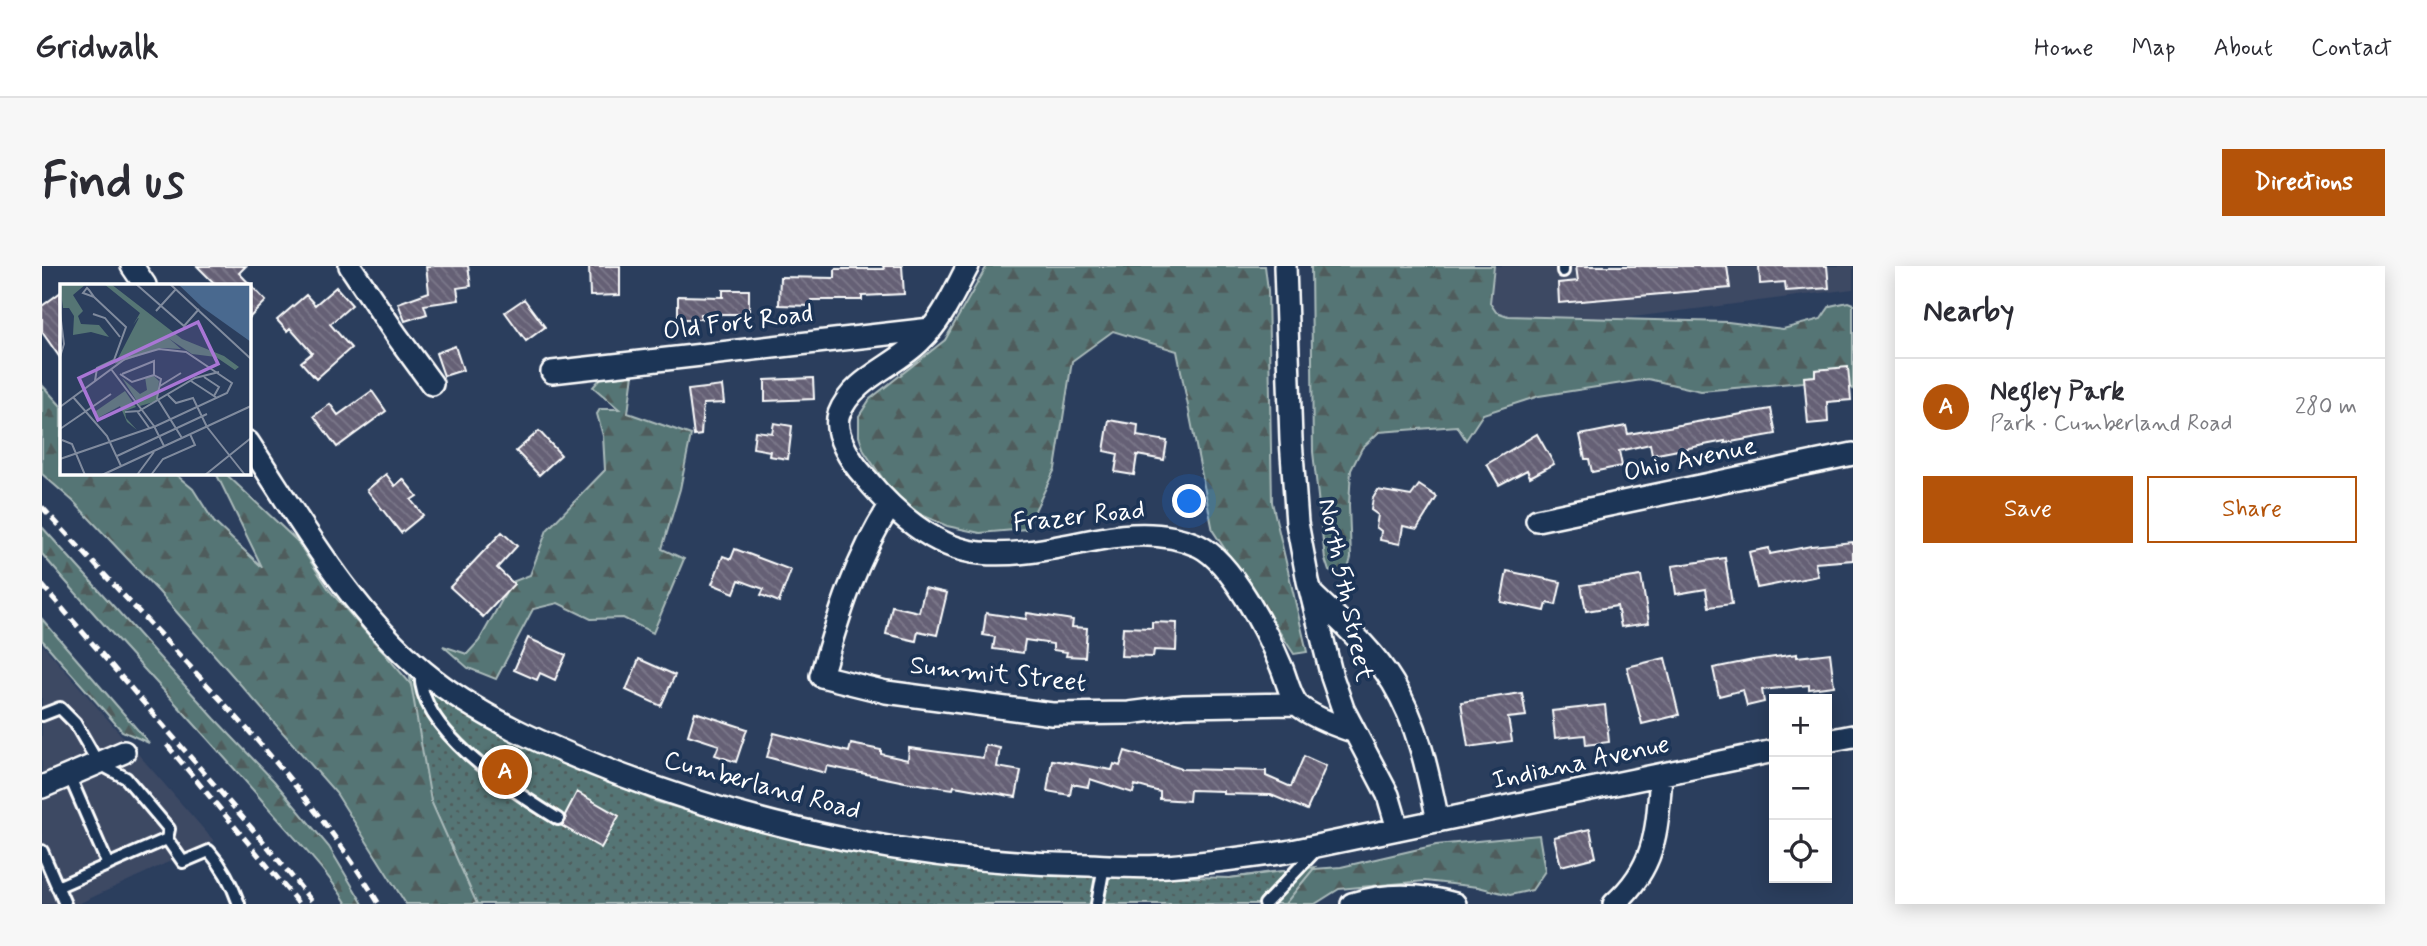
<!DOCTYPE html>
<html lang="en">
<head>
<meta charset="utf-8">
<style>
	body { margin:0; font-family:Mynerve,sans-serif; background:#f7f7f7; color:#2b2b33 }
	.controls { position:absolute; right:21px; bottom:21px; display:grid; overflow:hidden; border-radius:0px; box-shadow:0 4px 18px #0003 }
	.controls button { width:63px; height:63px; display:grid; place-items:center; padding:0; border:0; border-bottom:2px solid #e1e1e2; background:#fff; color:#2b2b33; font:35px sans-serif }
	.you { position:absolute; left:1148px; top:236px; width:24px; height:24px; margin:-18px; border:5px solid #fff; border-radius:50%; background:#1a73e8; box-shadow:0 0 0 10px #1a73e833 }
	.badge { display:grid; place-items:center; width:46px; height:46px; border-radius:50%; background:#b45309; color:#fff; font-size:23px; font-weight:700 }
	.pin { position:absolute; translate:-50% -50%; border:4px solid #fff; box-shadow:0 2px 7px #0006 }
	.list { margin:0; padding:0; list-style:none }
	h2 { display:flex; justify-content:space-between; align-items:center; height:91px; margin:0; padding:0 28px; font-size:30px }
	h2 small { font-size:23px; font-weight:400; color:#7c7c81 }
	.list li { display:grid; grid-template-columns:46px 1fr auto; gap:21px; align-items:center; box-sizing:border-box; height:98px; padding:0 28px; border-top:2px solid #e1e1e2 }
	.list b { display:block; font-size:26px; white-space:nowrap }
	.list p { margin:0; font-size:23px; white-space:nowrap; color:#7c7c81 }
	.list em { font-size:23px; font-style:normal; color:#7c7c81 }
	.actions { display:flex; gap:14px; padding:21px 28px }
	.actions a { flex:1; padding:16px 0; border:2px solid #b45309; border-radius:0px; text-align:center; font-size:24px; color:#b45309 }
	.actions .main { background:#b45309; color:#fff }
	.icon { flex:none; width:38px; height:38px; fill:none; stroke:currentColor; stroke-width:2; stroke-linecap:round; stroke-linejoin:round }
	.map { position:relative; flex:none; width:1811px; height:638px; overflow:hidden; border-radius:0px }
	header { display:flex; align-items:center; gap:42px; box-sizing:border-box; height:98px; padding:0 35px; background:#fff; border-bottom:2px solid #e1e1e2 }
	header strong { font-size:33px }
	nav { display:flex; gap:38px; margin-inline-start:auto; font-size:24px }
	.intro { display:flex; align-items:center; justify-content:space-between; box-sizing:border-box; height:168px; padding:0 42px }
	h1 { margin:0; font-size:49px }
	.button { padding:18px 32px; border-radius:0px; background:#b45309; color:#fff; font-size:24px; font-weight:700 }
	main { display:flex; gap:42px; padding:0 42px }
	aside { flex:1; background:#fff; border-radius:0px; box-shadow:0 4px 18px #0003 }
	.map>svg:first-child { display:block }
</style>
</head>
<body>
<header>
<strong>Gridwalk</strong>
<nav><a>Home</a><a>Map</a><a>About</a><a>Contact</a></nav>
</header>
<div class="intro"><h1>Find us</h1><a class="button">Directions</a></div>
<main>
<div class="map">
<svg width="1811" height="638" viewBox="0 0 1811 638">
	<defs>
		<pattern id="forest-firs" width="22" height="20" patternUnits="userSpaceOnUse" patternTransform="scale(1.75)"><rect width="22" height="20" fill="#557574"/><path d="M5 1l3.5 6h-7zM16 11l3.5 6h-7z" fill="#505c5c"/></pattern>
		<pattern id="park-dots" width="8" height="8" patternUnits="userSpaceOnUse" patternTransform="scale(1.75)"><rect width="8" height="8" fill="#557574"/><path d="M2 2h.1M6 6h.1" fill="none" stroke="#505c5c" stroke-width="1.8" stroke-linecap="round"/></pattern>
		<pattern id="building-back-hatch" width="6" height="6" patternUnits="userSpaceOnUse" patternTransform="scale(1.75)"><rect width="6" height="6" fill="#656075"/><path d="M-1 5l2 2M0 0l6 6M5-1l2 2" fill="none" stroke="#7c788a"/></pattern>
	</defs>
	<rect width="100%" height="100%" fill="#2b3e5d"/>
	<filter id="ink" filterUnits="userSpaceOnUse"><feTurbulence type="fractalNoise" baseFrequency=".0143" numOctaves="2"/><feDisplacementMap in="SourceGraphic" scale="14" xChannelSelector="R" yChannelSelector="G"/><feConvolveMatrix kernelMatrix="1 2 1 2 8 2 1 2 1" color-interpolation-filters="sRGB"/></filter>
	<g filter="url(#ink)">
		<path fill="#3c4864" d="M1446,0H1811V23L1442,70Z
			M0,378L172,575L36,638H0Z"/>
		<path fill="url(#forest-firs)" stroke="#aababa" stroke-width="2" d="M945,0H1223L1226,24L1230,236L1265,386L1252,388L1171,265L1135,85L1071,65L1030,95L1013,203L984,263L938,267L905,260L873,246L847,222L822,185L817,170V150L828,133L903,74Z
			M1269,0H1452L1448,37L1454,46L1466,50L1686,56L1741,63L1779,53L1788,40L1806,36L1811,38V123C1792,112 1783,110 1761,116L1659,125L1606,113L1497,130L1441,148L1424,174L1415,160L1337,166L1320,182L1309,204L1307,239L1309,292L1306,303L1297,310L1287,305L1283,293L1271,186Z
			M591,108L586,147L649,169L638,223L620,283L642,293L611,367L581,352L549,353L516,337L491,343L454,413L426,402L401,380L425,388L437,375L470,316L488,309L505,264L563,204L561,170L555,148L558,143H577L551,121L559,112Z
			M0,119L19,140V206L132,207L151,223L172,256L220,301L174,207H183L255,275L288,325L368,417L465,638H364L294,527L117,326L31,235L0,208Z
			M0,261L173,453L232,515L287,581L321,638H305C282,601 252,572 224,539C151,454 73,374 0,288Z
			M0,353L107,477L80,465L0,374Z
			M1497,569L1503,605L1490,624L1468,629L1436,621L1383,615L1297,623L1273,638H1068L1118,622L1230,606L1299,601L1394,579Z"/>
		<path fill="url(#park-dots)" stroke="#aababa" stroke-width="2" d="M368,412L416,445L473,477L615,536L742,571L822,588L919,600L1047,610L1076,609L1188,612L1273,601L1243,638H435L389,535Z"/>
		<path fill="url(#building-back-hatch)" stroke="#fff" stroke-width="2" d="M155,0H204L197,7L224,35L206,53V19H174Z
			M384,0H426L429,20L415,22L417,34L382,39L385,48L363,55L356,37L387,26Z
			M547,0H578V29L548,30Z
			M841,0H860L862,28L820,30V34H769V40L737,39L738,11L793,12V3H842Z
			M1534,0H1685L1688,22L1517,37L1516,17L1536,15Z
			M1717,0H1785L1787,22L1744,25L1743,16L1718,18Z
			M294,21L310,39L288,58L309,82L274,113L259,96L270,87L248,62L245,65L235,54L264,29L273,39Z
			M681,24H707V48H659V53H636V30L681,31Z
			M19,26V93L0,66V40Z
			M482,33L503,61L484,75L463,46Z
			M413,80L421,104L402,110L394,87Z
			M1806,101L1809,134L1785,136L1786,156L1766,158L1762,111L1773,110V104Z
			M771,112L772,133L723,135V114Z
			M680,120L682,137L661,138L659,169L652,170L646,124Z
			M330,125L344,145L295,181L272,150L288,138L296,149Z
			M1729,143L1734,168L1683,177V175L1610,189L1608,178L1577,185L1580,200L1550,206L1547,193H1543L1538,169L1584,160L1586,168Z
			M1067,154L1096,159L1095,170L1125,175L1122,194L1095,189L1092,209L1073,206L1076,188L1062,185Z
			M732,157L750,160L746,193L727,190L728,185L711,182L713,165L730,167Z
			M497,165L519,189L497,209L474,185Z
			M1495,168L1512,198L1488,211L1485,204L1457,219L1445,198Z
			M344,208L353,220L361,213L375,230L369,234L381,249L359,267L325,224Z
			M1377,219L1395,231L1375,263L1361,260L1358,278L1338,274L1339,265L1334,261L1336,249L1329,244L1331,232L1336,224L1369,230Z
			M460,266L475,280L455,302L472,318L441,351L408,321Z
			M1811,276V294L1773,297L1776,310L1715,322L1707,286L1727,282L1728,288L1769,280Z
			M693,283L749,304L737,336L719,329L722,323L697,314L692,327L670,318L681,290L689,293Z
			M1683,292L1690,338L1667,341L1664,323L1634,328L1630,300Z
			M1465,305L1519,316L1514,339L1505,337L1503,345L1459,336Z
			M1599,310L1607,357L1579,361L1575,340L1544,345L1539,319Z
			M883,322L905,327L895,369L876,365L874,375L844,368L850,340L877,346Z
			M944,347L984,353L985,347L1031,354L1030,361L1045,362L1043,391L1024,390L1025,386L1011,384V378L983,374L981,387L951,383L953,371L941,369Z
			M1110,356L1135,357L1134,385L1112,384L1111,391L1079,390L1081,361L1110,362Z
			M486,372L524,389L513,414L498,407L495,414L472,404Z
			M1788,387L1792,420L1767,423V419L1720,424L1722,436L1705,440L1701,424L1677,430L1671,402L1711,394L1755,388V391Z
			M1623,392L1637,449L1600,458L1585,401Z
			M597,393L633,409L619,440L584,424Z
			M1480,427L1484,450L1466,452L1470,475L1426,481L1419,436Z
			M1563,439L1567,476L1544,479L1543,469L1513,472L1510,445Z
			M653,446L705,463L694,496L673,489L677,479L646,469Z
			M732,467L807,486L809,478L839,484V488L866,494L867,482L941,492L943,479L958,482L955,501L979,505L974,531L912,520L911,523L863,516L785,500L783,507L725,491Z
			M1083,485L1140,503L1224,505V510L1249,521L1262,490L1284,500L1265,544L1229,529L1181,528V525L1148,524L1147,535L1118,533V526L1093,519L1091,527L1048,513L1046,521L1030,518L1028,529L1005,525L1010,494L1070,504L1072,498L1078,500Z
			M535,526L577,550L559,582L520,560L524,554L523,549Z
			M1548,563L1554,591L1519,600L1512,571Z"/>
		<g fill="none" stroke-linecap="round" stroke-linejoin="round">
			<defs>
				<path id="lane" d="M1521,0V5
					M379,403C371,462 472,526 516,553
					M0,449L18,442L33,457L56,497L84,512L127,563L125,573L141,596L167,585C181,601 190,618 197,638
					M27,509L66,599
					M0,585L23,638
					M15,621L125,573
					M1055,638L1062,600
					M1223,638L1274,584"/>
				<path id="street" d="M90,0L103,19
					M308,0L355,70L390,118
					M926,0C912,26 900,55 878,75C852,101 811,112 797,148C790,167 810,197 822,210C851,245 890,282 938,287C978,291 1019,280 1058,273C1090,267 1127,266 1157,280C1190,296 1225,367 1239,400C1244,411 1248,431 1256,439C1268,450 1298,461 1313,466
					M1243,0L1249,174L1255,257L1266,315L1290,411L1301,443L1346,529L1356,563
					M510,106L889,63
					M206,176C257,253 309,345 381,405C436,451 505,480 571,506C721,564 885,597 1047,599C1072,600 1099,602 1125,600C1167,597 1208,591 1250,585L1732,485
					M848,240C814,292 796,351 779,410L844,426L1010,448L1087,447L1142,440L1255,438
					M1495,254L1811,188
					M1271,329C1299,356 1331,384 1351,417C1377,460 1386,507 1396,555
					M1785,475L1811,470
					M0,521L82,486
					M1310,638C1345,627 1378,628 1413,638
					M1572,638C1615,600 1615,563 1619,509"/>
			</defs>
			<use href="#lane" stroke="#fff" stroke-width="16"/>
			<use href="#street" stroke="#fff" stroke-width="26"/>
			<use href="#lane" stroke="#1d3557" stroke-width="10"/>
			<use href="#street" stroke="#1d3557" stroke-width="21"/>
			<path stroke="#fff" stroke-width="5" stroke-dasharray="10 5" stroke-linecap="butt" d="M0,241C47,292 94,343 141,393C213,470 283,548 337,638
				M0,319L226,581L272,638
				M125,479L257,638"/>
		</g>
	</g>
	<g text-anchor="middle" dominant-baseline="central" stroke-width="7" stroke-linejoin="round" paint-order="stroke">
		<g font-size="26" fill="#fff" stroke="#1d3557">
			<text transform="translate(696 57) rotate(-7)">Old Fort Road</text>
			<text transform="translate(1648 194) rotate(-12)">Ohio Avenue</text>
			<text transform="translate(1037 251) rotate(-6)">Frazer Road</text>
			<text transform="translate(1303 324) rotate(78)">North 5th Street</text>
			<text transform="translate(956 409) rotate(6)">Summit Street</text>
			<text transform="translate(1539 497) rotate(-12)">Indiana Avenue</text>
			<text transform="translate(720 520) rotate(15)">Cumberland Road</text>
		</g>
	</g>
	<g transform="translate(18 18)">
		<rect width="191" height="191" fill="#2b3e5d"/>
		<path d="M0,0H26L13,11L23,27L18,32L21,40L39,41L49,53L31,48L13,51L14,32L9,24H3ZM44,0H51L122,55L164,72L179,83L175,86L156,73L132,70L78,34L73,41L80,29ZM93,91L99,97L97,117L80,122L62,94L80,110L87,106L85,93ZM65,107L76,123L65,127L66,134L77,146L67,138L60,122L38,134L33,129Z" fill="#557574"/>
		<path d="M81,30L121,65L101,64L55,80Z" fill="#557574"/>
		<path d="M118,0H191V58L142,23Z" fill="#49698f"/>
		<path fill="none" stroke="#808b9e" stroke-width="2" d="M76,0L124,42L139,25M110,0L191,75M27,4L29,6L34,13L23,9ZM34,13L66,43L54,76L37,84L35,97M96,27L116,5M0,29L4,60L0,73M33,30L45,34L60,53M51,85L94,142L104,162M60,90L72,98L94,91M62,90L94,77V91L101,95L97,114L122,154M144,93L159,103L154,112M131,97L157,114M100,102L121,89M108,111L116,119L133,114L147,143M13,113L47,152L61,182M0,123L65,75L99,65L126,68L172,99L167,109L96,142L0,175M77,127L90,145M65,128L79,127L135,94L159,88M147,143L185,191M0,145L51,110M2,156L12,160L25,191M57,172L147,130M42,191L191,122M77,191L94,168M91,191L103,175L135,161L130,150M145,191L191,154"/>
		<path fill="#a976d5" fill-opacity="0.15" stroke="#a976d5" stroke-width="3.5" d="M138,38L158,80L38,136L19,94Z"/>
		<rect width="191" height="191" fill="none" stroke="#fff" stroke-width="3.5"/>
	</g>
</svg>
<div class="controls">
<button>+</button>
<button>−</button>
<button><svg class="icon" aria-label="locate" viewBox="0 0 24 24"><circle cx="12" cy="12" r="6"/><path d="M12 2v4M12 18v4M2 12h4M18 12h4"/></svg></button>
</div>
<div class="you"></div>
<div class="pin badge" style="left:463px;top:506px">A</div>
</div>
<aside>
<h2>Nearby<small></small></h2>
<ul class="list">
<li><span class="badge">A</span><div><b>Negley Park</b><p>Park · Cumberland Road</p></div><em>280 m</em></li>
</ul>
<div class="actions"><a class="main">Save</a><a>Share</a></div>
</aside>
</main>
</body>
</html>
